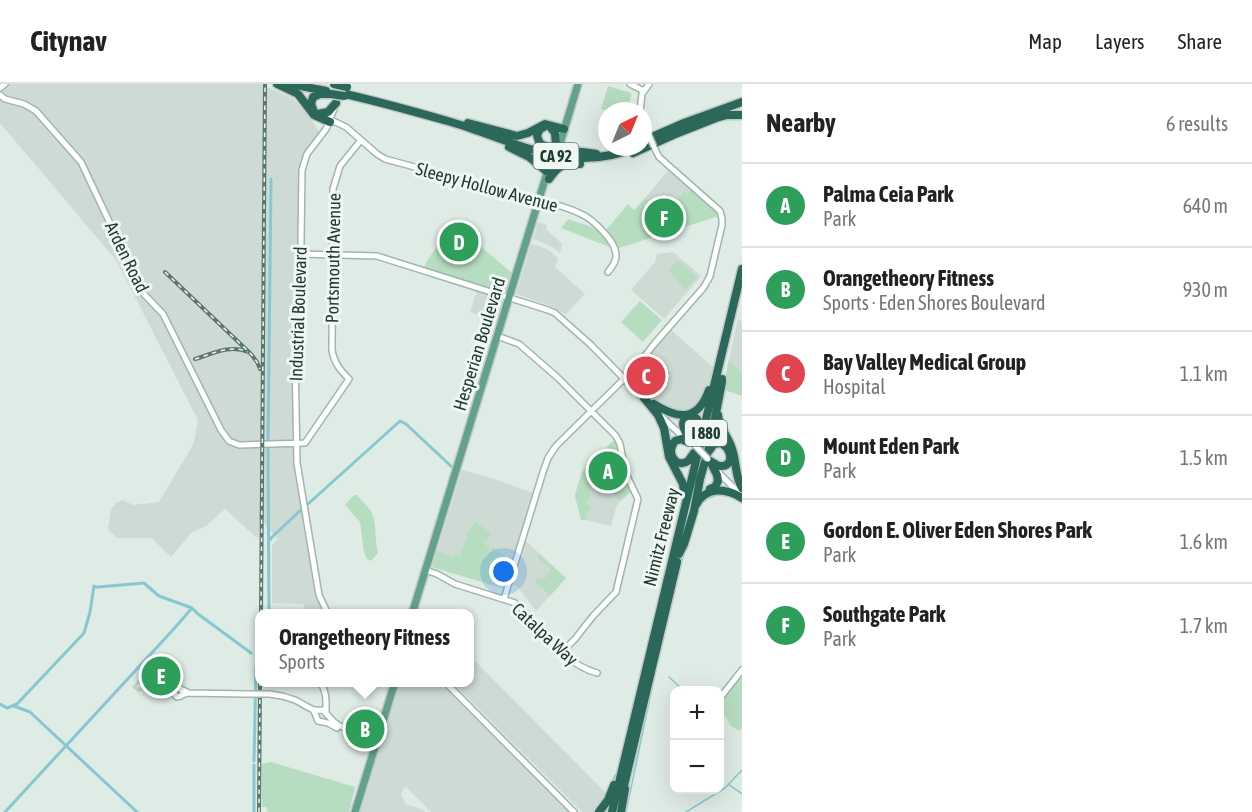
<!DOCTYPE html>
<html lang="en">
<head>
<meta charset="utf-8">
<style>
	body { margin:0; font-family:"Asap Condensed",sans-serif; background:#f2f2f2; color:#222 }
	.controls { position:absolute; right:18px; bottom:18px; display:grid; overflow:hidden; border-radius:12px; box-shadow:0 6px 24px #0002 }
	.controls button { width:54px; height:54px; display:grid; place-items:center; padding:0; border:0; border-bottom:2px solid #e0e0e0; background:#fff; color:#222; font:30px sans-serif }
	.compass { position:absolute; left:598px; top:18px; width:54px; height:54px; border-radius:50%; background:#fff; box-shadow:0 6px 24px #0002; rotate:43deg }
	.you { position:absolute; left:504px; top:488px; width:21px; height:21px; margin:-15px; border:4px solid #fff; border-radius:50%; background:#1a73e8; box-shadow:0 0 0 9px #1a73e833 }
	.badge { display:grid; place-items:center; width:39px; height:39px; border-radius:50%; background:#b45309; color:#fff; font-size:20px; font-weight:700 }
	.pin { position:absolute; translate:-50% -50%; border:3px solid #fff; box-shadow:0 2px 6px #0006 }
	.popup { position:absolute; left:255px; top:525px; width:219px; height:78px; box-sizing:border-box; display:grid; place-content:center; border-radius:12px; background:#fff; filter:drop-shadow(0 2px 4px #0005); font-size:20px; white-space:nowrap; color:#767676 }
	.popup b { font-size:22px; color:#222 }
	.popup::after { content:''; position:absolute; left:50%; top:100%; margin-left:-12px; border:12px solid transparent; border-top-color:#fff }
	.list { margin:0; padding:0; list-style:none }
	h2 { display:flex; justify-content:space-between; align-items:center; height:78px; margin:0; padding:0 24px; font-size:26px }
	h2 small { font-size:20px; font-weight:400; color:#767676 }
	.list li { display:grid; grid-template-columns:39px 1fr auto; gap:18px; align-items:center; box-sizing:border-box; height:84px; padding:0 24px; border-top:2px solid #e0e0e0 }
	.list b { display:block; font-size:22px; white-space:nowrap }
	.list p { margin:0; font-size:20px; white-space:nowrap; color:#767676 }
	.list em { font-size:20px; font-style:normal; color:#767676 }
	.map { position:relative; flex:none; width:742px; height:728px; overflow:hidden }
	header { display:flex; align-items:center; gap:36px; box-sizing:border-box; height:84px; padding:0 30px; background:#fff; border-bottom:2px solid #e0e0e0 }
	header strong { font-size:28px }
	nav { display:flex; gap:33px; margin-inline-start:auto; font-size:21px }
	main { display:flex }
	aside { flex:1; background:#fff }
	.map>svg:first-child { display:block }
</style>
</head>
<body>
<header>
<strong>Citynav</strong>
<nav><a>Map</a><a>Layers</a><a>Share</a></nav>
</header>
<main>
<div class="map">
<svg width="742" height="728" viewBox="0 0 742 728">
	<rect width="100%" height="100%" fill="#dfebe5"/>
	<path fill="#cedbd4" d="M0,0H260L292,14L304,25L321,50L304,71L299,85L298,224L293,261V379L303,424L317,513L321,523L325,529H304V520L272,519V462L277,455L260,434L258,455L225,425L206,442L192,448L171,473L152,454H117L108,445L111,426L116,419L123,416L133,421L159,418L194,359L198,336L116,176L0,39Z
		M670,84L692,104L667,133L645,114Z
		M538,138L547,141L546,145L562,160L560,169L549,161L533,155Z
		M532,160L547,165L558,174L555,183L585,210L566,230L551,222L516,210L531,161Z
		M673,168L701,192L664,235L631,206L655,178L657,170Z
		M477,206L506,216L499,237L470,228Z
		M738,235L742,238V288L729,276Z
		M670,245L714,284L705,311L698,322L685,328L662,323L643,305L658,288L645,275Z
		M462,386L488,393L534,409L505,505L432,483Z
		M593,386L620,417L616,424L611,442L581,435L575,410L582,388Z
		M525,456L566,494L536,527L517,502L511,500Z
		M470,572L606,709L603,720L596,728H582L453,599L470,598Z
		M397,598L440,599L570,728H431L406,703L403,706L401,711L406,720L424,726L425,728H356Z"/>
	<path fill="#b7ddc0" d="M608,2L631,9L629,27H608L601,25Z
		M692,104L715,124L719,132L616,165L606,146L628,120L634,126L645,114L667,133L681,117L678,115L684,108L687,110Z
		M568,135C591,143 598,142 612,164L561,144Z
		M455,140L514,191L508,209L424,184L428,175Z
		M678,176L697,193L685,206L677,197L678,195L669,188V186Z
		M640,217L662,236L643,258L621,238Z
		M729,276L742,288V312L731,308H729L723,304Z
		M614,356H616L618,360L621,383L631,408L620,417L603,397L595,400L587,407L591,412L587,419L591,424L586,431L588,433L585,436H581L575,412L582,388Z
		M354,411H357C361,416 366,420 370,426C378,438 374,455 378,469L371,477L367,475L364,468L360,438L345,421Z
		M475,438L492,449L486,458L483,455L482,457L490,465L485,473H487L493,463L512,477L505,505L432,483L437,467L451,472L452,474L456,470L460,472L469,447L477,452L469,446Z
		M539,470L566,494L550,512L534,497L537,494L544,495L551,486L537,473Z
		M163,570V572L182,586C179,592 178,602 173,606C168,609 164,610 159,614L140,599L137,601V603L143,605L139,609L132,603Z
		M742,590V644L739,647L730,641L726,633L720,627V617Z
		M271,678L355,703L349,728H268L266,723H262V680Z"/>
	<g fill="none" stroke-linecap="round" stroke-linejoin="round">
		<path stroke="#86c8d2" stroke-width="1.5" d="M706,415L717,411
			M669,593L683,606
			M612,698L615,691
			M728,700L742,710
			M626,728L657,580L684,468
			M686,728L725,704L742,686"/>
		<path stroke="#86c8d2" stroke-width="3" d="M268,359L271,95
			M268,363L269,530
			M308,420L400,337L406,340L453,384
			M269,457L272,453L302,425
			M98,503L144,499L159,512L192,524L198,530L251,569
			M172,547L192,524
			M0,620L7,624L17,620L84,549L90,528L94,502L96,503
			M14,622L30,628L137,728
			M254,677L256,582H259
			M254,681V728
			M5,728L171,548"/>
		<defs>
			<path id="secondary" d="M630,0L644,7
				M0,4L5,0
				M0,11L5,15L24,20L36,27L81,78L143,209L163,230L221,346L229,357L239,361L305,359L349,295C340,286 334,279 332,266L333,105L340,82L361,56
				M640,27L642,10L649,0
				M331,36L346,43L377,70L385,75C432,88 479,100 526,113C544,118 563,121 579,129C592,134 617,158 616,172C616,179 611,184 608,188
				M643,38L648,49
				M301,170L377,172L548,226L555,229L591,261L646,317
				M497,252L519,260L557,293L616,352L620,360L626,390L638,415L616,508L593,532L575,555L562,568
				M661,332L684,354
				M718,388L741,411
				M425,486L437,490L455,500L515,519C524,525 530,535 537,543C554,562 572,582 597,589
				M504,515L543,388L548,374L556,362L637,282L655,259L704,203L710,192L722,141V135L720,127L659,73L654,63
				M328,530L319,511L297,379L295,270L296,250L300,225L302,86L307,70L326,45L334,25
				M320,598C327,608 326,617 326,628
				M445,598L574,728
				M182,606L183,610L181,612L177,613L174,610L175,606L178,604L187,608
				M270,610C279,611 287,613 295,616C306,621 311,628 323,626L334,638L340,642L377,656
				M182,611L188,609L247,610
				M720,614L742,586
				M314,627L318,637L328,639L337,644"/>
			<path id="primary" d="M559,63L578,0
				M412,530L551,76
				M355,728L395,598"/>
			<path id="highway" d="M277,0L298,10L314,31L330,38
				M291,0L326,7
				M345,10C380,18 416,28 451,38C516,57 568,92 637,63
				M314,28L311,20L313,13L320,10H331
				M318,30L328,28L336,19
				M468,39L517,52L528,49L545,40L564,45
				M544,43L540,45L537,51C538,55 538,57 541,60C552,68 583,67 596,70
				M551,44L555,49L556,62
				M643,57L684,39L742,18
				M509,63L529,73L546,87L557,85
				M633,69L673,51L716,34L727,31H742
				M549,95C559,81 563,79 580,80
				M644,314L658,331L664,344L669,373L683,400L684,410
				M654,320C679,336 698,337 709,306
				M718,331C719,343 727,351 731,362C737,376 734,390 742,404
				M689,355C684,346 677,334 693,332L697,335L699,340L698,348
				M688,358L681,355L675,357C665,369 676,385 688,377C689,376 693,370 694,369
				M709,367L714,360L721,359C733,366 734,383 720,382C718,382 712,378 710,377
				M710,405L715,403L718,397L717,391L712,381
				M696,421C706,402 726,404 742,414
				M679,470L684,460L694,427L700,395L710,360L722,298V295
				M622,710L677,478
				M599,728L608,716L614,701
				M612,728L742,185
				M621,728L625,705"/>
		</defs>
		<use href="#secondary" stroke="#9eb7ad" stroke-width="8"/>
		<use href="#primary" stroke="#c1c8c6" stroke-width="10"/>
		<use href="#highway" stroke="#c1c8c6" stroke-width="11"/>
		<use href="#secondary" stroke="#fff" stroke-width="5"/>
		<use href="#primary" stroke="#63a18f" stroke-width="7"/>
		<use href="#highway" stroke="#2b6859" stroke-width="8"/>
		<defs>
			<path id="rail" d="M165,188L251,270L257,278L260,285
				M195,275C212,270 230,260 248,268
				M261,530L265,0
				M259,728L260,598"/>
		</defs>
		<use href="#rail" stroke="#5a776e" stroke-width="4"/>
		<use href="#rail" stroke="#f0f7f3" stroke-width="1.5" stroke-dasharray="4.5" stroke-linecap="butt"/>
		<defs>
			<path id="secondary-bridge" d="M648,49L654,63
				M689,355L708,375
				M247,610H270"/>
			<path id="primary-bridge" d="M555,76L559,63"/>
			<path id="highway-bridge" d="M334,0L347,3
				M331,10L344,12"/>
		</defs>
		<use href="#secondary-bridge" stroke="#9eb7ad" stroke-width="8" stroke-linecap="butt"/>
		<use href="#primary-bridge" stroke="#c1c8c6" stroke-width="10" stroke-linecap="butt"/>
		<use href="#highway-bridge" stroke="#c1c8c6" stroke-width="11" stroke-linecap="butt"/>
		<use href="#secondary-bridge" stroke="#fff" stroke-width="5"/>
		<use href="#primary-bridge" stroke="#63a18f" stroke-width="7"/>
		<use href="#highway-bridge" stroke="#2b6859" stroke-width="8"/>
	</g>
	<g text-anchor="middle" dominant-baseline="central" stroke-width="6" stroke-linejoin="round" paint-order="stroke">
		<g fill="#f0f7f3" stroke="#5e736d" stroke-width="1.5">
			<rect x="533.5" y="59" width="45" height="26" rx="4.5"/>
			<rect x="685" y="336" width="42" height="26" rx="4.5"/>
		</g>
		<g font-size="16" font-weight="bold" fill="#203b33">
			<text x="556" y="72">CA 92</text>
			<text x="706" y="349">I 880</text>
		</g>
		<g font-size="18" fill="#203b33" stroke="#f0f7f3">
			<text transform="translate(487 103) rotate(15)">Sleepy Hollow Avenue</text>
			<text transform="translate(127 173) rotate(64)">Arden Road</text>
			<text transform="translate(333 174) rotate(-89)">Portsmouth Avenue</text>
			<text transform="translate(298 230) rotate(-88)">Industrial Boulevard</text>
			<text transform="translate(479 260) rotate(-73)">Hesperian Boulevard</text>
			<text transform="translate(661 453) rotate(-76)">Nimitz Freeway</text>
			<text transform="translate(545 550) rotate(43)">Catalpa Way</text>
		</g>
	</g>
</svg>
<div class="controls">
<button>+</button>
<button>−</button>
</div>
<svg class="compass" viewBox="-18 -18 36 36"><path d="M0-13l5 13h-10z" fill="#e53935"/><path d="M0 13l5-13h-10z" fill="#767676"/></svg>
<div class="you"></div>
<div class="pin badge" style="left:608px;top:387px;background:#2e9e5b">A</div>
<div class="pin badge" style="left:365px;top:645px;background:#2e9e5b">B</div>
<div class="popup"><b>Orangetheory Fitness</b>Sports</div>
<div class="pin badge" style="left:646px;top:292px;background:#e0444e">C</div>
<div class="pin badge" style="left:459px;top:158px;background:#2e9e5b">D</div>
<div class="pin badge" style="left:161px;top:592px;background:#2e9e5b">E</div>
<div class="pin badge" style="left:664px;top:134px;background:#2e9e5b">F</div>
</div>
<aside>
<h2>Nearby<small>6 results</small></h2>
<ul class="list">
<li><span class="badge" style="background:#2e9e5b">A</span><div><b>Palma Ceia Park</b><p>Park</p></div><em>640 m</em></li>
<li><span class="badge" style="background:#2e9e5b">B</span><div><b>Orangetheory Fitness</b><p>Sports · Eden Shores Boulevard</p></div><em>930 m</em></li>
<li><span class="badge" style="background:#e0444e">C</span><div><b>Bay Valley Medical Group</b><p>Hospital</p></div><em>1.1 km</em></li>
<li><span class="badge" style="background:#2e9e5b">D</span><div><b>Mount Eden Park</b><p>Park</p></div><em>1.5 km</em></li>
<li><span class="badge" style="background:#2e9e5b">E</span><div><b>Gordon E. Oliver Eden Shores Park</b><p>Park</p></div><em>1.6 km</em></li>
<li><span class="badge" style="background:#2e9e5b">F</span><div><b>Southgate Park</b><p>Park</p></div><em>1.7 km</em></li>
</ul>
</aside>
</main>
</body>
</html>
